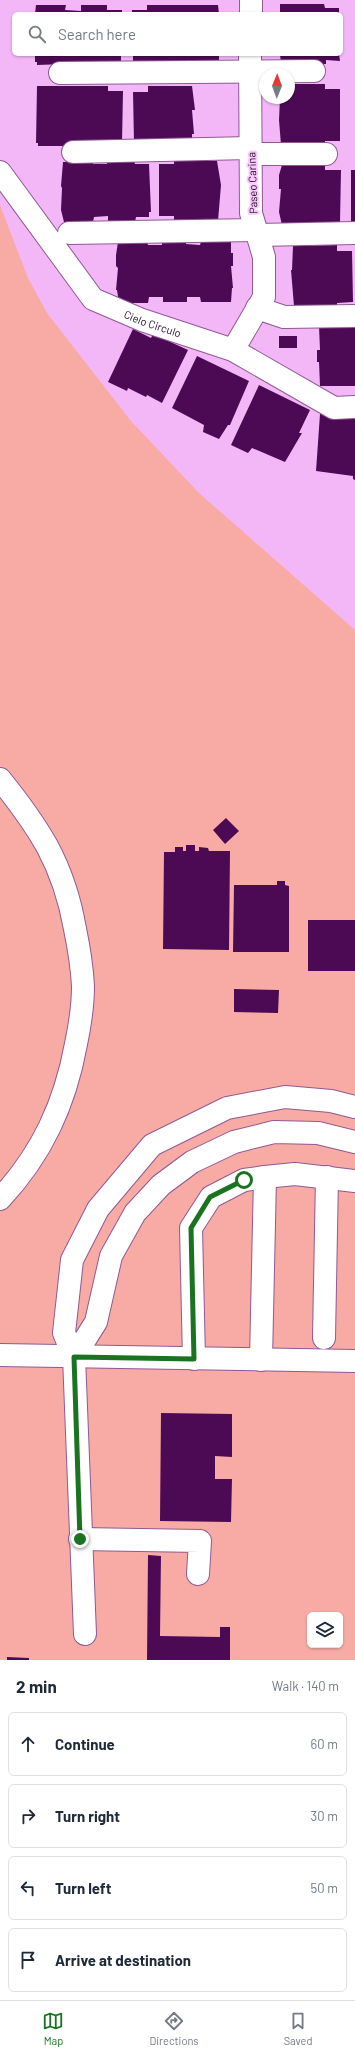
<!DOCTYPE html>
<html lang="en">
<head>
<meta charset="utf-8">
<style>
	body { margin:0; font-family:Barlow,sans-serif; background:#f2f2f3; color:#1f2937 }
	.controls { position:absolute; right:12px; bottom:12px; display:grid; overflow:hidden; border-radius:6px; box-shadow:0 1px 3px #0004 }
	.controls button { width:36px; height:36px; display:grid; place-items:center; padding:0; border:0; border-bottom:1px solid #e0e1e3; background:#fff; color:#1f2937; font:20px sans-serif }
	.compass { position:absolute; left:259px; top:68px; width:36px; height:36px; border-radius:50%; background:#fff; box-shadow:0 1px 3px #0004; rotate:1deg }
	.stop { position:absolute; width:12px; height:12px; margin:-9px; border:3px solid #197320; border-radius:50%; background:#fff }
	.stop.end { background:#197320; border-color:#fff; box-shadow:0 1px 4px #0008 }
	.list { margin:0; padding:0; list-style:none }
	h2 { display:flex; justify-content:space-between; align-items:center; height:52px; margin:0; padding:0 16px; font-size:17px }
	h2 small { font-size:13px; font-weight:400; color:#747a83 }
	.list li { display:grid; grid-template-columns:26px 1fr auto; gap:12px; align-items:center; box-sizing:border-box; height:64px; margin:0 8px 8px; padding:0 8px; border:1px solid #e0e1e3; border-radius:6px }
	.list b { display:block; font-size:15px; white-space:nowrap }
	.list em { font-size:13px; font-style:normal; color:#747a83 }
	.icon { flex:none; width:22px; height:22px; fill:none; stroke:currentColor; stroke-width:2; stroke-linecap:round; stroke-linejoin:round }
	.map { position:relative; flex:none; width:355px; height:1660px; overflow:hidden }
	.search { position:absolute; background:#fff; box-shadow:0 1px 3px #0004; left:12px; right:12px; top:12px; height:44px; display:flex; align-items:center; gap:10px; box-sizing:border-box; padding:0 14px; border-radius:6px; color:#747a83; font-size:15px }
	.sheet { height:340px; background:#fff }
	nav { display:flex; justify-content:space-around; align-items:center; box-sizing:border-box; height:56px; border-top:1px solid #e0e1e3; background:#fff; font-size:11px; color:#747a83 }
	nav a { display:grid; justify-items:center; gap:2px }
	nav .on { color:#197320 }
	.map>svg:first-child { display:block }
</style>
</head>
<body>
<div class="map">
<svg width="355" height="1660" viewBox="0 0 355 1660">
	<rect width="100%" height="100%" fill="#f3b7f8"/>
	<path fill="#f8aba5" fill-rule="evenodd" d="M0,205L28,278L47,313L131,421L199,493L355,630V1660H0ZM310,1615H340V1645H310Z"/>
	<path fill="#4d0a54" d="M280,4H324L325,8H339V14H280Z
		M36,5H66L65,10L81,11V5H107V10H122V14H35Z
		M147,5H218L219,14H132V10H147Z
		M35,54H121V62L37,65V62H35Z
		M133,54H219V61L133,62Z
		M280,54H339L340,61L326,60V64H281Z
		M289,84H325V89H340V141H325V145H281L279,120L280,98H289Z
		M37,86H108V91H123L122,143L108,146H38V143H36Z
		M148,86H192L195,110H192L194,134H192V146L134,143L133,92H148Z
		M134,161L135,164H149L151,212H149V217H136L135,222H108V216L94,217L93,222H64L61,210L62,188L61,186L63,162H92L93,164H107V162Z
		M174,161H217L221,185L218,221H174V216H159V164H174Z
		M282,165H325V170H341L340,222H325V226L282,225L279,212L281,189H279V175Z
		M351,170H355V222H351Z
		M118,242H147L148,245H162V242H186V244L200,245L201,242H231V253H233V266H231L233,288H232L231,302H201L200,297H187V302H163V297H149L148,303H119L117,290H116L118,268L116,266V255Z
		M337,245V251H352L353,302L337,303V305L294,306L291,270H292L293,246Z
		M319,326H355V386H320L319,362H317V350H320Z
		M133,329L151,338L153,334L188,350L162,403L147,395L146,397L128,388L127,391L108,382Z
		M279,336H297V348H279Z
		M197,356L249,381L230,425H228L219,439L203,432L204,425L172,408Z
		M259,385L310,410L299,433H302L285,462L252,448L248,453L231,445Z
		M320,414L355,416V480L353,479V476L316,471Z
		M226,818L239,831L225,844L213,830Z
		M186,845H195V851H199V847L208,848L209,851H230L229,950L163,949L164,852H175V847H183V851H186Z
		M277,881H285V885L289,886V952H233L234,885H277Z
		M308,920H355V971H308Z
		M234,989L279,990L278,1013L234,1012Z
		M161,1413L232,1414V1457L215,1456V1479H232L231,1522L160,1521Z
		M148,1555L161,1556L160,1636L220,1637V1627H230V1660H147Z
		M7,1657L29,1658V1660H7Z"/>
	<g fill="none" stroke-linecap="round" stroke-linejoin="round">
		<defs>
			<g id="minor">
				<path d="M251,14V0"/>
				<path d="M60,73L314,71"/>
				<path d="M73,152L250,148"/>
				<path d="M250,154H326"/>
				<path id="s1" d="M0,172L93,299L142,320L233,350L334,408L355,407"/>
				<path d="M69,233L256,230"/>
				<path d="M258,235L355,233"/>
				<path d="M257,308L284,317L355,316"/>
				<path d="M233,350L264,297V257L251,213L250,54"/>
				<path d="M0,779C17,800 34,823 47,846C61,872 70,900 75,929C79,948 82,968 83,986C83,1005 80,1025 76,1044C65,1104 42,1154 0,1199"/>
				<path d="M324,1338L327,1177"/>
				<path d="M0,1355L355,1361"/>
				<path d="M74,1357L96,1322L111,1256L135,1213L161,1185L192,1162L234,1142L274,1132L318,1133L355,1142"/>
				<path d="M194,1359L191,1228L211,1197L244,1180L265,1177L295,1174L355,1181"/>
				<path d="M261,1360L265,1177"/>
				<path d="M80,1539L200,1541L198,1574"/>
				<path d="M85,1634L74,1357L64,1333L72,1260L98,1209L152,1145L227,1108L285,1097L331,1101L355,1107"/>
			</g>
		</defs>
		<use href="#minor" stroke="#8f5994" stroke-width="24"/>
		<use href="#minor" stroke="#fff" stroke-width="22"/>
	</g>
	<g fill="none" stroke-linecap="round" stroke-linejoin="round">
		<path stroke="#197320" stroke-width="5" d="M80,1539L74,1357L194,1359L191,1228L210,1197L244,1180"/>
	</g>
	<g text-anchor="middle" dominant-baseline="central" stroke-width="4" stroke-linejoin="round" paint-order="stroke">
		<g font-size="11" fill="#240e26" stroke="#f9c9fd">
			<text transform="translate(252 183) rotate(-92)">Paseo Carina</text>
			<text stroke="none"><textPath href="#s1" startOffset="222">Cielo Circulo</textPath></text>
		</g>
	</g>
</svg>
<div class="controls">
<button><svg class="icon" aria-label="layers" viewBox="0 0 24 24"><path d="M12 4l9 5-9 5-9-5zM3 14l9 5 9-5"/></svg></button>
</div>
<svg class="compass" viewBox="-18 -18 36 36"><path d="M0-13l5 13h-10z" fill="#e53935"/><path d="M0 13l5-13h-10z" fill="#747a83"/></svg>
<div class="stop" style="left:244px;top:1180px"></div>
<div class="stop end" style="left:80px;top:1539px"></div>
<div class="search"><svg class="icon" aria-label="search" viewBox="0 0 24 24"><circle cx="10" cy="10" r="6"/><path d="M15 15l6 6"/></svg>Search here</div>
</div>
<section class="sheet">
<h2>2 min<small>Walk · 140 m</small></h2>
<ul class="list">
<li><svg class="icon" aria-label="ahead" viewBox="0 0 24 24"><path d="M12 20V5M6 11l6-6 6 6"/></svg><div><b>Continue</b></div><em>60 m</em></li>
<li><svg class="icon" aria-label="right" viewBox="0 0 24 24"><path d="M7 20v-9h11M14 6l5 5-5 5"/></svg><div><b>Turn right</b></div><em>30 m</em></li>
<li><svg class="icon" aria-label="left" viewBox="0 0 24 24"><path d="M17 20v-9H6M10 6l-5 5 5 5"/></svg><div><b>Turn left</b></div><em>50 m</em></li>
<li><svg class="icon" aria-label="arrive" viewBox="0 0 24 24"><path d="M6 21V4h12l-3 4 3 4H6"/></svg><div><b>Arrive at destination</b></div></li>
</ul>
</section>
<nav>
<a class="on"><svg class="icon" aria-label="map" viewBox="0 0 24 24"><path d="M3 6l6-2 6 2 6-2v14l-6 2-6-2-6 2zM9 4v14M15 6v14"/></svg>Map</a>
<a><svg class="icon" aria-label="directions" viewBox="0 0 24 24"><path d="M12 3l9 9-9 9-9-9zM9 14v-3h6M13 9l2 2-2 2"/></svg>Directions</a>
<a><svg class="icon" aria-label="saved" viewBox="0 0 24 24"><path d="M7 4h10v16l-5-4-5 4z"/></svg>Saved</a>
</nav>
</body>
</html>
